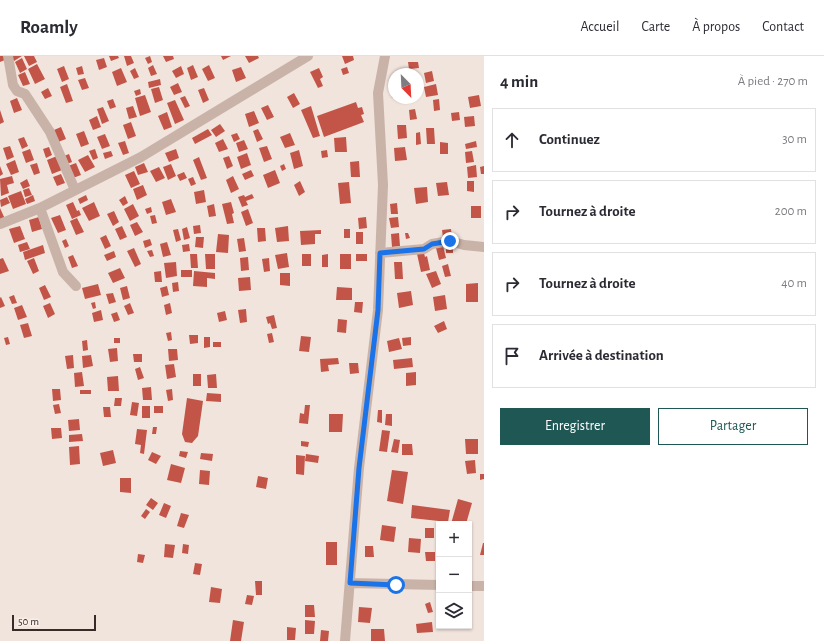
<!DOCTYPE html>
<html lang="fr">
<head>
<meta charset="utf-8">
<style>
	body { margin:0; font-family:"Alegreya Sans",sans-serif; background:#f7f7f7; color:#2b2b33 }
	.controls { position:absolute; right:12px; bottom:12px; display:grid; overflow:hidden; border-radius:0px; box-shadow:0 1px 3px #0004 }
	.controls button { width:36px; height:36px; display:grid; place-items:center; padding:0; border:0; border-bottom:1px solid #e1e1e2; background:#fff; color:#2b2b33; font:20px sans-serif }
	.compass { position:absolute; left:388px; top:12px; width:36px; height:36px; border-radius:50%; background:#fff; box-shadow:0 1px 3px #0004; rotate:156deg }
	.scale { position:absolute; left:12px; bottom:10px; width:84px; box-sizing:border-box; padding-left:4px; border:2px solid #362b28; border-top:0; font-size:11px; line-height:14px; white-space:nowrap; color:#362b28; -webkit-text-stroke:3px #f9efe8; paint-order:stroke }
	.stop { position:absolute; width:12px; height:12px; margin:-9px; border:3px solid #1a73e8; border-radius:50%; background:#fff }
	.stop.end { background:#1a73e8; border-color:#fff; box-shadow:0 1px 4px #0008 }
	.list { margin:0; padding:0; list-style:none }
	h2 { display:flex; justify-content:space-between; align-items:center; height:52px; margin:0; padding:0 16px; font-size:17px }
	h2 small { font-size:13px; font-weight:400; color:#7c7c81 }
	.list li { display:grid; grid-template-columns:26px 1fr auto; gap:12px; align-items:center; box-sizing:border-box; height:64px; margin:0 8px 8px; padding:0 8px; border:1px solid #e1e1e2; border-radius:0px }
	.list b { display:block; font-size:15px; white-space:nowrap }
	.list em { font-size:13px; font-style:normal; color:#7c7c81 }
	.actions { display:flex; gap:8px; padding:12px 16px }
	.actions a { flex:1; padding:9px 0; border:1px solid #1e5753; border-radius:0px; text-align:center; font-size:14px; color:#1e5753 }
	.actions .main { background:#1e5753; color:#fff }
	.icon { flex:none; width:22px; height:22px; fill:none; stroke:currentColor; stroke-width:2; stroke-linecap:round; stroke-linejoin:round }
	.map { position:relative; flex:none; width:484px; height:585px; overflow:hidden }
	header { display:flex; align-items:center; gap:24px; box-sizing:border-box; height:56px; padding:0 20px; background:#fff; border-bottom:1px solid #e1e1e2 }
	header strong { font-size:19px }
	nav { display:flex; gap:22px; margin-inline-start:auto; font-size:14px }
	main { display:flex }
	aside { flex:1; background:#fff }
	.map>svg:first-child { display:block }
</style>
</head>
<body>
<header>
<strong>Roamly</strong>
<nav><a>Accueil</a><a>Carte</a><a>À propos</a><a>Contact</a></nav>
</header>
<main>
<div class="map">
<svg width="484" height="585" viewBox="0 0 484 585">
	<rect width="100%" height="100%" fill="#f1e4dc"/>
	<path fill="#c35548" d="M0,0H4L5,4L0,6Z
		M11,0H22L14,5Z
		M24,0H34L37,6L29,10Z
		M109,0H118L119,2L111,5Z
		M124,0H131L134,7L127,10Z
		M150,0L152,6L148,8L145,2Z
		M163,0H173L174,3L166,6Z
		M221,0H231L223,4Z
		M245,0H258L259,2L249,7Z
		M342,0H353L354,4L345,8Z
		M22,2L27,13L20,17L15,6Z
		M104,2L107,11L99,14L96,4Z
		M408,6H418L419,12L409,13Z
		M37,8L45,23L35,28L28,13Z
		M153,9L157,18L151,20L148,12Z
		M193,9L198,21L191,24L187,12Z
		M209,9L215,22L208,25L202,13Z
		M64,10L69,23L62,26L57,13Z
		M82,10L84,18L78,19L76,12Z
		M181,10L184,18L176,22L172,15Z
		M241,11L246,22L236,26L232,14Z
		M347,11L349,17L343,19L341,13Z
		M121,12L127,26L117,30L112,16Z
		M135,12L139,21L134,23L130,15Z
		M319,12L323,21L320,23L323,30L318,32L310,16Z
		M432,15L434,25L426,27L424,17Z
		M25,16L30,28L23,30L18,19Z
		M85,22L89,32L82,34L78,24Z
		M160,23L161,29L149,32L148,26Z
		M178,27L182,36L174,39L170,31Z
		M67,28L73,45L66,47L60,31Z
		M390,28H394V41L392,42Z
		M436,28L438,39L426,41L424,31Z
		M418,29L421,38L418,39Z
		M159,31L163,44L155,47L151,33Z
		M48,32L52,40L45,43L41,36Z
		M204,32L209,44L203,47L198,34Z
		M140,33L141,38L136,40L134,35Z
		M294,37L300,48L293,52L287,41Z
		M145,39L151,56L140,60L135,42Z
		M479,39L481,50L470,52L468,41Z
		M185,40L190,50L185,52L180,42Z
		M17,42L22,54L14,57L10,45Z
		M113,43L116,51L110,53L107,45Z
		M439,43L440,54L434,55L433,44Z
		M175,44L184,64L175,68L167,47Z
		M356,46L358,52L362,51L364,58L361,59L364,66L324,81L317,60Z
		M268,49L274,61L267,64L261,52Z
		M133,50L137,61L129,63L126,52Z
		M311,50L320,80L313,82L301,54Z
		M103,51L109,65L102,68L97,53Z
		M415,53L417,63L410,64L409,54Z
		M0,54L4,66L0,68Z
		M254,55L259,67L249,71L245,58Z
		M167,56L172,71L164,74L158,60Z
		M459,56L460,64L452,65L451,57Z
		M97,60L101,71L93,74L89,64Z
		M474,60L475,70L465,71L464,61Z
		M131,66L136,80L128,83L123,69Z
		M220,68L225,75L216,81L211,74Z
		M397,69H406L407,82L398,83Z
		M61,71L66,83L58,86L54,74Z
		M426,72H434L435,88H427Z
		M208,73L212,79L195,88L192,82Z
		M258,73L263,83L257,86L253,75Z
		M84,75L89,88L81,91L76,78Z
		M420,76L421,88L416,89V77Z
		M237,77L240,83L234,86L231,79Z
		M290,77L295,89L285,92L280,81Z
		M105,78L110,90L102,93L97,81Z
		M24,81L28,90L22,93L18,83Z
		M346,81L347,96H335L334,82Z
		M223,83L228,93L219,96L215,87Z
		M244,84L248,93L239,96L236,87Z
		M125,85L129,97L123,99L118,87Z
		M476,85L477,91L466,93L465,88Z
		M440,86L448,87V98H440Z
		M10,90L14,101L7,104L3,92Z
		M267,90L272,103L264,106L259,92Z
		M49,91L52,99L46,102L43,93Z
		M405,91L407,104L395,105L394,92Z
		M30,93L34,104L26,107L22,96Z
		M95,93L98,102L93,104L89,95Z
		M176,93L179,102L169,106L165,97Z
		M299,94L303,110L294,113L290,97Z
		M327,94L328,101L322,102L321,95Z
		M111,95L113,100L105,103L103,97Z
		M472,95L474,106L466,107L465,96Z
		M247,97L251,109L241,113L237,101Z
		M69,98L72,106L67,108L64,100Z
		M88,99L95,111L85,116L78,104Z
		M57,100L62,114L52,118L47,104Z
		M229,100L233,110L227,113L223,102Z
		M199,101L207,122L201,124L193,104Z
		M15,104L19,116L11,119L6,108Z
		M359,105L360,121H351L350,106Z
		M37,107L40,117L34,119L30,109Z
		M76,107L81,119L73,122L68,110Z
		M144,107L148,116L138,119L135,111Z
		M171,108L176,120L168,124L163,111Z
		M284,108L286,113L282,115L280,110Z
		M476,109L477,121L468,122L467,111Z
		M0,110L3,118L0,120Z
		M484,110V118H481L480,111Z
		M159,111L165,122L156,126L150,115Z
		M251,114L254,120L245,124L242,118Z
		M275,114L280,127L268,132L263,119Z
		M134,115L140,128L131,132L125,119Z
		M184,116L187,122L180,125L177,119Z
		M61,118L65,127L57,130L53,121Z
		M12,120L14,127L7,129L9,137L1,140L0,123Z
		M233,120L239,133L231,137L226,124Z
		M193,121L196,128L191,130L188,123Z
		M27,123L30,130L23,133L20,127Z
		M300,125L305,136L299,140L294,129Z
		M467,125H474V136L467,135Z
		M349,126L351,147L340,148L338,127Z
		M447,126L449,139L438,140L436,127Z
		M143,129L147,139L137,144L133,133Z
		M427,131L428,146L416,148L414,132Z
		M29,132L32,139L25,141L23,134Z
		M204,134L206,146L196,148L194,136Z
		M21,135L26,148L13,153L8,140Z
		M252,138L254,142L246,145L248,149L242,151L238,141L244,139L245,141Z
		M33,139L35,145L27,148L25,143Z
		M86,139L88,144L80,148L78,143Z
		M125,140L128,147L123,150L119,144Z
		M7,141L10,147L1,151L0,144Z
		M171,143L176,156L166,159L162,146Z
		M73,146L77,155L79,154L81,159L72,163L66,149Z
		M94,146L100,160L89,165L82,152Z
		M231,146L234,157L232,158L234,167L227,168L222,148Z
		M397,147L398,158H391L390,148Z
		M133,148L139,160L130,165L124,153Z
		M214,148L216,160L209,161L207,150Z
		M471,150H481V162H471Z
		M151,151L152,156L147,158L145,153Z
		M0,152L5,163L0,165Z
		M248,153L253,167L246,170L241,156Z
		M114,155L119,166L113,170L107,158Z
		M60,159L66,174L58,177L51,162Z
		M155,159L157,167L152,168L150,160Z
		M39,161L42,173L32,176L29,164Z
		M366,161L367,172L359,173L358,162Z
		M398,161L399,171L391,172L389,162Z
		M77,162L84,176L76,179L70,165Z
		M137,166L143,176L135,180L130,169Z
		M200,169L201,177L194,178L193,170Z
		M20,170L25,183L14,187L9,173Z
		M122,170L127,181L120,184L115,173Z
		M288,170L289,185L277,186L275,172Z
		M187,171L190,182L184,184L182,173Z
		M257,172H265L266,185L258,186Z
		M178,173L181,184L176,186L173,174Z
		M344,173H350V182H344Z
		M451,173L452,182H443L442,174Z
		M321,174V178H315V188L301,189L300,175Z
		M356,176H363V188H356Z
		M399,177L400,190L392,191L391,178Z
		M405,177H408L410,182L406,183Z
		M218,178L229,179L228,197L216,196Z
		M106,179L111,190L105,193L100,182Z
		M196,181H204L203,192L195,191Z
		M244,182L246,195L239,196L237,183Z
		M66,183L69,190L65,192L62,185Z
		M150,183L152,189L145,192L143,185Z
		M27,186L30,193L20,196L18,189Z
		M167,186L171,199L163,201L160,188Z
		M189,188L190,195L183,196L182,189Z
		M43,189L45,197L25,204L23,196Z
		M443,190L446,202L439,204L436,192Z
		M453,190V197H446V191Z
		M134,192L141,208L135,211L127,195Z
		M152,194L154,200L150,201L147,195Z
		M114,195L116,201L107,205L104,199Z
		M287,197L289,211L278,213L275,199Z
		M424,197L425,201L427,200L430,214L421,216L417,198Z
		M190,198H197L198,212H191Z
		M205,198H215V213H206Z
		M302,198H311V210H302Z
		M328,198V211H322V199Z
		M340,198H351V213H340Z
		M356,198H367V205H356Z
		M73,199L78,210L72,212L68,201Z
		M248,201L249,214L241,215L240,202Z
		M3,202L9,215L0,218V203Z
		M34,202L39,215L33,218L27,205Z
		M269,202L270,215L264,216L262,203Z
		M176,206L177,220L166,222L164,207Z
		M394,206H402L403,223H395Z
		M448,208L451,220L445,221L442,210Z
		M120,212L125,222L113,227L108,217Z
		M181,214H192V221H181Z
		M161,215L162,226H155L154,216Z
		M194,215L215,217V223L207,222V231L193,230Z
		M436,215L441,228L432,232L426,218Z
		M280,217H290V230L280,229Z
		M250,221L251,234L239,235L238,222Z
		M178,226L179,235L173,236L172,227Z
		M478,227V246H466V228Z
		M98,228L101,239L85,243L82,232Z
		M45,229L51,241L44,244L39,232Z
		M127,230L130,242L123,244L120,232Z
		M167,230L169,239L162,241L160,232Z
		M337,231L352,232V244H336Z
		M411,235L413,249L399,252L397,237Z
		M113,237L116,246L109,248L106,238Z
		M14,239L17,247L12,248L9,241Z
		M445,239L447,253L435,255L433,241Z
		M1,241L5,250L0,252V242Z
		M95,246L96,252L93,253L91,247Z
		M355,246H363L362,257L354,256Z
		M50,247L55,258L48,262L43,250Z
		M130,247L134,257L128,259L124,250Z
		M170,247L172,257L166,259L164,249Z
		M22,249L27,261L18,264L14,252Z
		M246,253L247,266L240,267L238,254Z
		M101,254L103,264L94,266L92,257Z
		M225,255L227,264L219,266L217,257Z
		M117,256L120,264L114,266L111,258Z
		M274,259L277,272L272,273L270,267L268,268L266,261Z
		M338,263L347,264L346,277L337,276Z
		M444,265L447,273L438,277L434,270Z
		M28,267L32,280L24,282L20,269Z
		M171,276L172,284L168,285L166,277Z
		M272,277L274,286L269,287L267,278Z
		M189,279H198V287L190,288Z
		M301,280L311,281L309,296L299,295Z
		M8,281L10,288L6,289L4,282Z
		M204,281H210V291L204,292Z
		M411,281V289L403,290L402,282Z
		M114,282H120V287H114Z
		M399,282L402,293L389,296L387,285Z
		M87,284L88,294L83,295L82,285Z
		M213,286H221V291H213Z
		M117,292L118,305L110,306L108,293Z
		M168,293H177L178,304L169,305Z
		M133,298H142V306H134Z
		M73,299L74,312L67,313L65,300Z
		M91,299L93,310L83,312L82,300Z
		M338,302L339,308L328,309L329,315L321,316L320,303Z
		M412,302L413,311L394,313L393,304Z
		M349,307H358L359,317L350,318Z
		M174,308L176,321L167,323L165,309Z
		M140,311L144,322L138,324L135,313Z
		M82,316L84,330L75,331L74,317Z
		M416,316V329L406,330V317Z
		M193,318H201V330H193Z
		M216,318L217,332H208L207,319Z
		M118,320L119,335H108L107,321Z
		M151,331L152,344H143L142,332Z
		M52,333H60L61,344L53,345Z
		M172,333L173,344L168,345L166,334Z
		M80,334H91V338H80Z
		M207,337L221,338V346L206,345Z
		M115,342H122L121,350H114Z
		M187,342L203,345L198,380L192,387L185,386L182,378Z
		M132,346L139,347L137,360L130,359Z
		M59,348L61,357L55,358L53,349Z
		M305,349H310L308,368L299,367L300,357L304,358Z
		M142,350H150V362H142Z
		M154,350H163V357H154Z
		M103,351H110L111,361H104Z
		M378,354H382V367L377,366Z
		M329,358H343L342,376H329Z
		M386,358H392V370L385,369Z
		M79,363L80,374L69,375L68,364Z
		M153,371H157L156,378H152Z
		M51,372H61L62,382L52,383Z
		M137,373L147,374L144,398L140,397L141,389L135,388Z
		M382,374L390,375L387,396L379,395Z
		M82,378L83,385L69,386V379Z
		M394,383L400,384L398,397L391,396Z
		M465,383H478V398H466Z
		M301,385L309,386L308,391L301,390Z
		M402,388H412L413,399H402Z
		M79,390L80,408L70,409L69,391Z
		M113,394L116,407L103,410L100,397Z
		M180,395L188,396L186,402L179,400Z
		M152,396L161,400L156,408L148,404Z
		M201,397L213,398L212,405L200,403Z
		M306,398L319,400L318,407L305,405Z
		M296,399L305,400L304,419L296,418Z
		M475,404L476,417L467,418L465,405Z
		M171,408L185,412L181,427L167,424Z
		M200,414L210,415L209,429L199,428Z
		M392,414L408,416L403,448L387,445Z
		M480,418H484V423L480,424Z
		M258,420L268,422L266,433L256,431Z
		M120,422H131V437L120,436Z
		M151,442L158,447L153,454L146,449Z
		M458,443L472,447L466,468H451Z
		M164,447L171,450L166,462L159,459Z
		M412,449L450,454L448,466L411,462Z
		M146,453L150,456L145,463L141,460Z
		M181,457L189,459L184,472L177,470Z
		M382,469L396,471L394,486L380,484Z
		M425,472H434V482H425Z
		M409,482L421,483L420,497L408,496Z
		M326,486H337V509H326Z
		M483,487H484V499H480Z
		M165,488L175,489L173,502L164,501Z
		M183,488L189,489L188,498L182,497Z
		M365,490H373L374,501H365Z
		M425,496H435V505H426Z
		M138,498L145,499L143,507L137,506Z
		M195,507L202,508L200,519L193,518Z
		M255,525H262V539H256Z
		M211,531L222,533L220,547L209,546Z
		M247,539L254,540L252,549L245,548Z
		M430,546L433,556L428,557L425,548Z
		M305,549H314L315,561H305Z
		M359,551L372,552L370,567L358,566Z
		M233,564L244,566L241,585H230Z
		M305,564L315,565L314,578H305Z
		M432,566L433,576L417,577L416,568Z
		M287,571L296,572L295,584H287Z
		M371,573H384L385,585H371Z
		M321,574L329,575L328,585H320Z"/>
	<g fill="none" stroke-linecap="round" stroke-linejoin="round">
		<path stroke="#c9b3a8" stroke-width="10" d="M8,0L13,29L17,35L25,38L50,76L75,134
			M40,152L63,216L76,230
			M0,168L40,152L141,101L308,0
			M380,197L424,193L432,188L450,185L464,189L484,191
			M350,527L439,529
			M469,530H484
			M345,585L359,412L378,254L383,129L378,37L385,0"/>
	</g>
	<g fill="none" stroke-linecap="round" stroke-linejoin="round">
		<path stroke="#1a73e8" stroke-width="5" d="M396,529L350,527L359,412L378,254L380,197L424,193L432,188L450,185"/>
	</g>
</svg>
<div class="controls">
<button>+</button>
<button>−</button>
<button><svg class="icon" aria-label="layers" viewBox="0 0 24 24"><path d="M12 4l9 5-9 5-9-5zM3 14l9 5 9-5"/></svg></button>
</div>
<svg class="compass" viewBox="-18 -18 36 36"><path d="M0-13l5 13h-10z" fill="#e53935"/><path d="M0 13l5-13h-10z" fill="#7c7c81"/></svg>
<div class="scale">50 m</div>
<div class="stop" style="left:396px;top:529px"></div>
<div class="stop end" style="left:450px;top:185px"></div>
</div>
<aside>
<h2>4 min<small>À pied · 270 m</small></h2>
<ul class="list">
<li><svg class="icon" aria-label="ahead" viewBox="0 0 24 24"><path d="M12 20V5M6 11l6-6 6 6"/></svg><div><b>Continuez</b></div><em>30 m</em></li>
<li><svg class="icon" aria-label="right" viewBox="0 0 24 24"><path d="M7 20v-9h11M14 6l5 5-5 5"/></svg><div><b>Tournez à droite</b></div><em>200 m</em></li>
<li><svg class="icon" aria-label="right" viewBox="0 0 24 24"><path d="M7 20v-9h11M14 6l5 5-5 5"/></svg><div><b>Tournez à droite</b></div><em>40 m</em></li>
<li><svg class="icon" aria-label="arrive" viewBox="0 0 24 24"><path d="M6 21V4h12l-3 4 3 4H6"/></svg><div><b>Arrivée à destination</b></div></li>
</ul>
<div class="actions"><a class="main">Enregistrer</a><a>Partager</a></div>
</aside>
</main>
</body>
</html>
